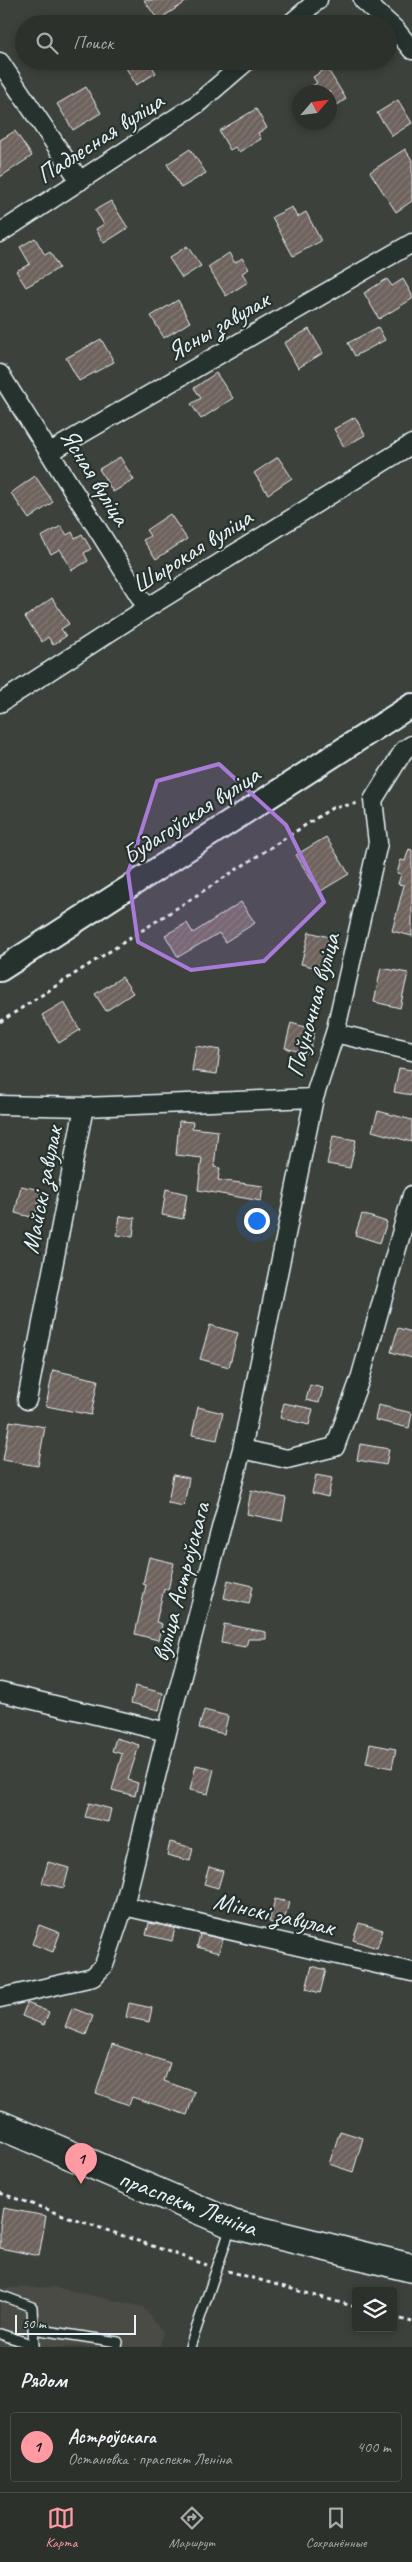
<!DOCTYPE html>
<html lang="ru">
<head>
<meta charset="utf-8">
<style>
	body { margin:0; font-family:Caveat,sans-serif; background:#353934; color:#f1f3f6 }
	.controls { position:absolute; right:15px; bottom:15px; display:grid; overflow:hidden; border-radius:5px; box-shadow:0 2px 8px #0003 }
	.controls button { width:45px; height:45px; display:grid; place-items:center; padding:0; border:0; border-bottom:1px solid #484c48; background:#2d312c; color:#f1f3f6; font:25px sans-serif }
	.compass { position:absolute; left:292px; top:85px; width:45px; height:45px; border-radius:50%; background:#2d312c; box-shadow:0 2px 8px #0003; rotate:62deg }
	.scale { position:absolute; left:15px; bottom:12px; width:121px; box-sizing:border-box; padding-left:5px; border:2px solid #e8f1f8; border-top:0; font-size:14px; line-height:18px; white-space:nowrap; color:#e8f1f8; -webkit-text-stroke:4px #26332d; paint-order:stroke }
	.you { position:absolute; left:256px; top:1220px; width:18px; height:18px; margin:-12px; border:4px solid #fff; border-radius:50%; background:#1a73e8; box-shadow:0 0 0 8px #1a73e833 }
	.badge { display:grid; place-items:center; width:32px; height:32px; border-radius:50%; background:#ff9aa2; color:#111; font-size:16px; font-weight:700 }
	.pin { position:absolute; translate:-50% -41px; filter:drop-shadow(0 1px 2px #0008) }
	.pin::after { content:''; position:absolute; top:26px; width:18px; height:15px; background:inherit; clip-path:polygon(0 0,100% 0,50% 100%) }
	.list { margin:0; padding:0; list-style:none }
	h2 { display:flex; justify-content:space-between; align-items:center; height:65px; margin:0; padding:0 20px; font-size:21px }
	h2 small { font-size:16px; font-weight:400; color:#a7a9a9 }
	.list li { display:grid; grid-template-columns:32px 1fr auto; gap:15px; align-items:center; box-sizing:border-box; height:70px; margin:0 10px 10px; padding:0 10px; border:1px solid #484c48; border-radius:5px }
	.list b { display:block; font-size:19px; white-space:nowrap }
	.list p { margin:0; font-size:16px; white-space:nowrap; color:#a7a9a9 }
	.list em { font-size:16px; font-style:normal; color:#a7a9a9 }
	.icon { flex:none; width:28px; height:28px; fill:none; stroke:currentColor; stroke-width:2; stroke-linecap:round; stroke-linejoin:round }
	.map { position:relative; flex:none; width:412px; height:2347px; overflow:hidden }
	.search { position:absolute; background:#2d312c; box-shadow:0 2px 8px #0003; left:15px; right:15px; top:15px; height:55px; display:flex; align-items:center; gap:12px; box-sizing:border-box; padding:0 18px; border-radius:28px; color:#a7a9a9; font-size:19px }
	.sheet { height:145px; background:#2d312c }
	nav { display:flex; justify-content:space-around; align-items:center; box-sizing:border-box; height:70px; border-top:1px solid #484c48; background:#2d312c; font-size:14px; color:#a7a9a9 }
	nav a { display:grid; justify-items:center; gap:2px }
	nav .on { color:#ff9aa2 }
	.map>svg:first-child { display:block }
</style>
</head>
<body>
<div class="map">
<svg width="412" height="2347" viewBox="0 0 412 2347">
	<defs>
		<pattern id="building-hatch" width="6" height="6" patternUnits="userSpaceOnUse" patternTransform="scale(1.25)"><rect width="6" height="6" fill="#6e625c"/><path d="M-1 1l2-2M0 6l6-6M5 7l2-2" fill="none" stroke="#837974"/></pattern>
	</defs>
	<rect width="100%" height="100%" fill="#3c413b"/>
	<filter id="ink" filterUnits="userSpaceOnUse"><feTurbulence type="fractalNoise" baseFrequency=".02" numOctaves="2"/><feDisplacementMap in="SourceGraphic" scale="10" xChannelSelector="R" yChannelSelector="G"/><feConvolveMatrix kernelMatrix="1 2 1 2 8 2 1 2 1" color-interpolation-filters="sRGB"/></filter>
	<g filter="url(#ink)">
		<path fill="#4b4b45" d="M55,2287L143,2307L163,2332L160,2347H0V2288Z"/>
		<path fill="url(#building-hatch)" stroke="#e8f1f8" d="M144,0H189L158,20Z
			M122,61H149L156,73L136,85Z
			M327,68L346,99L330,110V92H302L317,83L313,77Z
			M86,87L101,113L73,130L57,104Z
			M398,100L412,123L392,136L377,113Z
			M256,109L267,128L258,133L261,139L239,152L235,147L230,150L219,131Z
			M15,131L32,156L0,177V140Z
			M190,149L206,173L181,188L167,164Z
			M405,149L412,160V201L396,212L370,172Z
			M111,201L128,228L104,243L96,229L104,224L95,210Z
			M292,207L297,217L306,212L321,241L293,256L272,217Z
			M35,238L45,255L50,252L59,268L26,287L16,271L30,264L20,247Z
			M187,246L201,266L182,278L169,258Z
			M229,253L235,263L242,258L249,269L242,273L248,282L226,296L208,267Z
			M387,279L392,286L403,279L412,295V299L379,319L364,293Z
			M178,300L190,322L164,338L151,316Z
			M378,327L385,340L355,356L348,343Z
			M309,329L323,353L298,368L284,343Z
			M101,339L114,362L79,381L66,358Z
			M216,373L233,398L201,419L191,404L201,398L194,388Z
			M355,417L365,435L344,447L334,429Z
			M120,457L134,480L113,492L99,469Z
			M278,457L292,478L268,494L254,473Z
			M35,476L53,502L29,519L11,493Z
			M170,514L187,539L156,559L143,540L150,536L146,530Z
			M61,526L67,535L72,532L75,538L82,534L91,549L84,553L88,561L72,570L60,549L51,554L41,537Z
			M52,598L69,624L61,629L66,636L53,645L48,637L42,642L25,617Z
			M326,837L349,874L319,892L296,855Z
			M409,849L412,850V936L392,931L404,885L398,884L401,874L397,873L401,860L405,861Z
			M241,902L255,923L225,942L219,933L178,957L165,935L187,923L193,933Z
			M309,932L333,938L325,970L301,964Z
			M381,968L408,973L400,1008L374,1002Z
			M122,977L133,993L106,1011L95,994Z
			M64,1002L80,1030L59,1043L42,1015Z
			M291,1023L315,1030L309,1054L285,1048Z
			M196,1046L220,1050L217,1074L192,1071Z
			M399,1068L412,1070V1095L394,1092Z
			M378,1111L412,1120V1142L372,1131Z
			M179,1121L193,1122L192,1128L218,1131L214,1167L220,1168L218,1180L263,1186L261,1201L198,1190L202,1158L176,1155Z
			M333,1136L356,1140L350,1168L327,1164Z
			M21,1186L41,1190L35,1218L15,1213Z
			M166,1189L187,1194L183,1219L162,1215Z
			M362,1214L387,1222L380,1243L355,1235Z
			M120,1216L135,1218L133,1237L117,1235Z
			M210,1325L238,1333L229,1367L200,1359Z
			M398,1328L412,1332V1358L391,1352Z
			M53,1370L98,1380L91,1415L46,1406Z
			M310,1385L323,1388L319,1403L306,1400Z
			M284,1403L313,1409L309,1425L280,1418Z
			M378,1405L412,1413L409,1428L375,1420Z
			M198,1407L223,1413L217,1440L192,1435Z
			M10,1421L45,1427L38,1466L3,1460Z
			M360,1444L389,1449L386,1465L357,1460Z
			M173,1475L189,1478L184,1506L168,1503Z
			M316,1475L332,1478L328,1497L312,1493Z
			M251,1490L286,1498L282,1521L247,1514Z
			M149,1557L174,1563L168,1590L164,1589L156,1622L162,1624L158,1640L135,1634L146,1585L143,1584Z
			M228,1580L253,1586L249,1604L224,1598Z
			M224,1624L266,1632V1639H248L246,1647L221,1643Z
			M135,1686L163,1693L159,1710L131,1703Z
			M204,1710L228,1716L224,1734L199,1728Z
			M116,1738L139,1745L128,1780L138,1783L135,1796L112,1790L122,1754L112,1751Z
			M370,1744L396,1749L392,1768L366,1763Z
			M196,1765L214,1769L208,1794L190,1790Z
			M89,1803L111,1809L108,1822L85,1817Z
			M170,1842L193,1848L190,1861L167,1855Z
			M48,1862L69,1868L64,1888L42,1883Z
			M209,1867L223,1871L218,1888L204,1884Z
			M275,1899L289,1902L283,1925L269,1922Z
			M149,1923L175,1928L172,1941L146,1935Z
			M359,1923L383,1930L377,1948L353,1940Z
			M39,1925L60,1933L53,1952L32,1944Z
			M200,1934L223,1939L219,1953L197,1947Z
			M312,1966L326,1970L320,1993L306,1989Z
			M27,2003L49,2012L44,2025L22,2016Z
			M129,2003L152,2008L149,2022L126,2017Z
			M72,2008L93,2016L86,2035L65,2027Z
			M112,2044L170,2063L164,2081L195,2092L187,2115L132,2097L129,2105L96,2093Z
			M340,2131L363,2138L353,2172L329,2164Z
			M3,2208L46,2216L39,2256L0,2248V2226Z"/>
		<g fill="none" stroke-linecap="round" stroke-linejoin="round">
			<defs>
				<path id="service" d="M0,2295L32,2307L34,2347
					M33,2329L118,2342L117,2347
					M0,2334L34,2345
					M190,2347L231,2227"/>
				<path id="minor" d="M363,0L396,30L412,50
					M290,24L318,0
					M0,62L80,181
					M0,233L197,104L247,61
					M0,374L147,608
					M50,452L412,243
					M0,703L147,608L412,444
					M335,1033L412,1051
					M0,1105L84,1107L314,1098L335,1033L378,843L373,800L404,750L412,745
					M27,1400L84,1107
					M242,1449L314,1098
					M0,1692L167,1732
					M124,1906L412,1972
					M0,1998L93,1977L104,1965L124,1906L167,1732L242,1449L287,1459L335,1447L360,1379L412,1195"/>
				<path id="tertiary" d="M0,970L412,705"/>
				<path id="primary" d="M0,2125L232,2224L412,2268"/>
			</defs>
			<use href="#service" stroke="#e8f1f8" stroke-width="12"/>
			<use href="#minor" stroke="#e8f1f8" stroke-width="21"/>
			<use href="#tertiary" stroke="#e8f1f8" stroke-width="26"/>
			<use href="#primary" stroke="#e8f1f8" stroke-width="31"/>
			<path stroke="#e8f1f8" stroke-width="3" stroke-dasharray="4 4" stroke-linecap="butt" d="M0,1022L332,808L359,803
				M0,2193L207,2265
				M228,2271L356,2307
				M393,2317L412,2322"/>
			<use href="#service" stroke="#26332d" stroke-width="9"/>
			<use href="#minor" stroke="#26332d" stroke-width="18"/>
			<use href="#tertiary" stroke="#26332d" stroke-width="22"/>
			<use href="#primary" stroke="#26332d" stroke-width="28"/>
		</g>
	</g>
	<path fill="#a77bd6" fill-opacity="0.2" stroke="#a77bd6" stroke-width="4" stroke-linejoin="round" d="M219,764L286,825L324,902L264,961L191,970L138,942L128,873L157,781Z"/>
	<g text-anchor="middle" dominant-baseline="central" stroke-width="4.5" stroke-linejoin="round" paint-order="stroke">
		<g font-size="25" fill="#e8f1f8" stroke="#26332d">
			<text transform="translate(100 138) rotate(-33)">Падлесная вуліца</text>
			<text transform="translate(218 326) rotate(-30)">Ясны завулак</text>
			<text transform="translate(95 477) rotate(58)">Ясная вуліца</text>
			<text transform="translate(192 551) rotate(-32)">Шырокая вуліца</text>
			<text transform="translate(191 815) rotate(-33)">Будагоўская вуліца</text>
			<text transform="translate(313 1005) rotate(-75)">Паўночная вуліца</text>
			<text transform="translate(42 1190) rotate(-79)">Майскі завулак</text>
			<text transform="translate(181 1582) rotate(-75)">вуліца Астроўскага</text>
			<text transform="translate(274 1914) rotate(13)">Мінскі завулак</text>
			<text transform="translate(188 2203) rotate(21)">праспект Леніна</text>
		</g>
	</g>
</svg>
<div class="controls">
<button><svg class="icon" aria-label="layers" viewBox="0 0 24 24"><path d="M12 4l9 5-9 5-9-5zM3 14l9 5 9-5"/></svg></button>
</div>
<svg class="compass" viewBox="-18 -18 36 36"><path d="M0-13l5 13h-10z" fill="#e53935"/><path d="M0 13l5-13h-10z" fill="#a7a9a9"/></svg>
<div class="scale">50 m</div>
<div class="you"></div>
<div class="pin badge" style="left:81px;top:2184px">1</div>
<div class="search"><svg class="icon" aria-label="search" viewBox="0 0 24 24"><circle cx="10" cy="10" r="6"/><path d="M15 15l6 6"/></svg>Поиск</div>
</div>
<section class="sheet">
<h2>Рядом<small></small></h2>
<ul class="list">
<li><span class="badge">1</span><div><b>Астроўскага</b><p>Остановка · праспект Леніна</p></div><em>400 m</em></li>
</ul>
</section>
<nav>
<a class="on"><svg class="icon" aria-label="map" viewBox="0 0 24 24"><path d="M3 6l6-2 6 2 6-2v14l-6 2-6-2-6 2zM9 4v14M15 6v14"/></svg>Карта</a>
<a><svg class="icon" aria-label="directions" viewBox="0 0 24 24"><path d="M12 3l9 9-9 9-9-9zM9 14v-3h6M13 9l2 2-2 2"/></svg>Маршрут</a>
<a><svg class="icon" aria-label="saved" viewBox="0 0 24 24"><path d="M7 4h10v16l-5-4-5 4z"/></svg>Сохранённые</a>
</nav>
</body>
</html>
